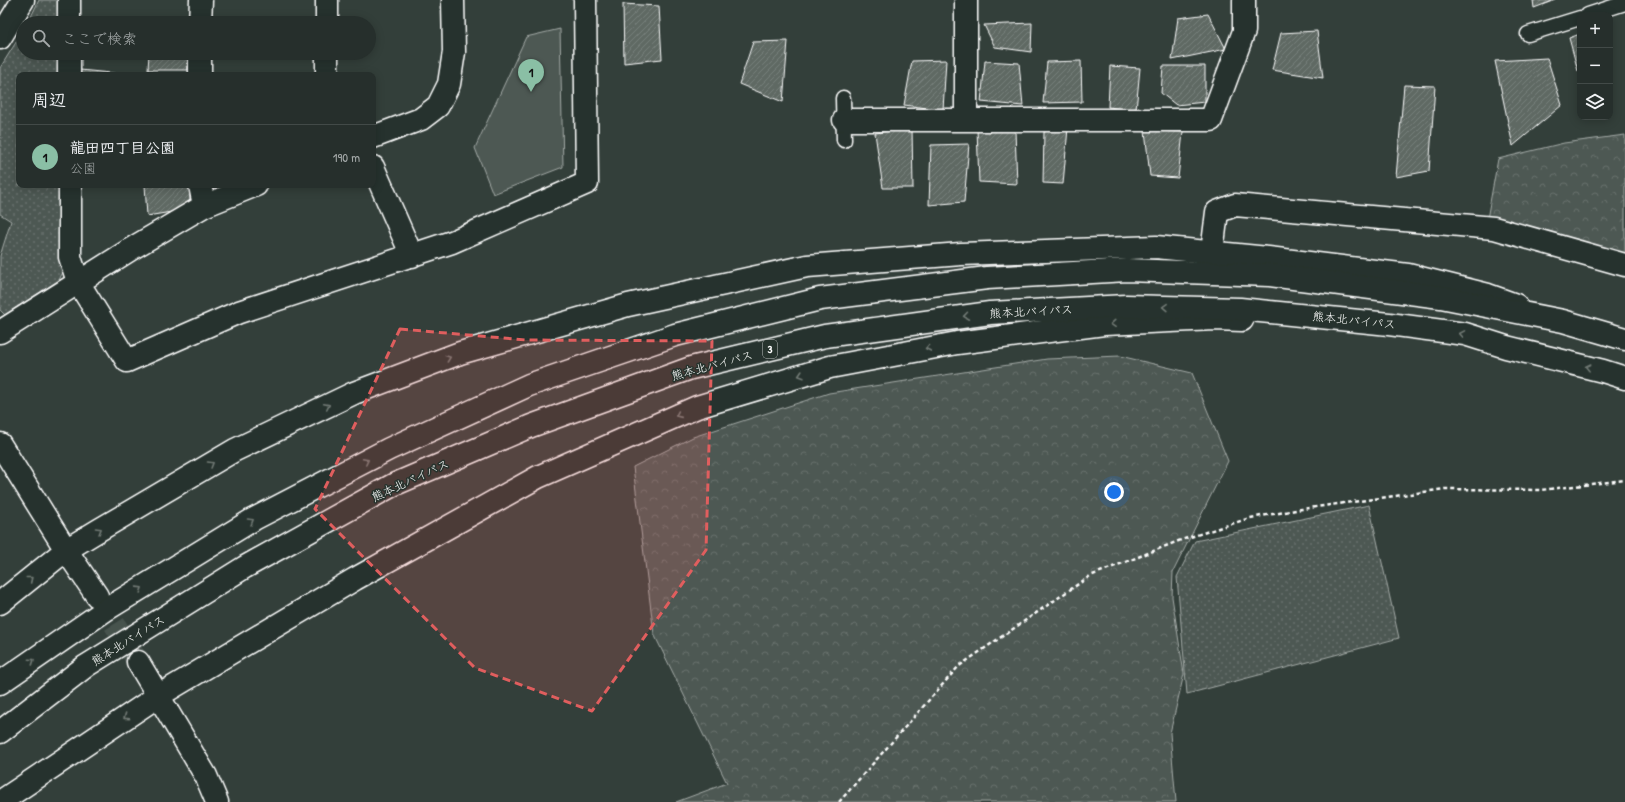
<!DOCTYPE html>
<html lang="ja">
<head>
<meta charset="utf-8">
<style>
	body { margin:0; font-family:"Patrick Hand","Klee One",sans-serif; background:#323b38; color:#f1f3f6 }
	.controls { position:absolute; right:12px; top:12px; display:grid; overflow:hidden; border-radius:8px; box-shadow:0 2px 10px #0003 }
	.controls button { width:36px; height:36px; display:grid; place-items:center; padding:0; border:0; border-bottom:1px solid #424a48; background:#262f2c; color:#f1f3f6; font:20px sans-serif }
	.you { position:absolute; left:1114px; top:492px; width:14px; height:14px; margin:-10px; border:3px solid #fff; border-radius:50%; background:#1a73e8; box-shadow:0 0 0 6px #1a73e833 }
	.badge { display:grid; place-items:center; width:26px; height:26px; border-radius:50%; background:#8abfa5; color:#111; font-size:13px; font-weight:700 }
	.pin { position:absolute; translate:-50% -33px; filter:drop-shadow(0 1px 2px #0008) }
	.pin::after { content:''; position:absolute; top:21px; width:14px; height:12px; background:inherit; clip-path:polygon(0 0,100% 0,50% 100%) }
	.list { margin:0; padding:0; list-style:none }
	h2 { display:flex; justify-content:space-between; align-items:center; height:52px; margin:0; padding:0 16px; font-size:17px }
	h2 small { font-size:13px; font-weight:400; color:#a4a9a9 }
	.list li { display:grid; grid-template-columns:26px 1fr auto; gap:12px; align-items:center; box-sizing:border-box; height:64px; padding:0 16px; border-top:1px solid #424a48 }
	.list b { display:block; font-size:15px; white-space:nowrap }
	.list p { margin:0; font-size:13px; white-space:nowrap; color:#a4a9a9 }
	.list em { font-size:13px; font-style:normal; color:#a4a9a9 }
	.icon { flex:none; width:22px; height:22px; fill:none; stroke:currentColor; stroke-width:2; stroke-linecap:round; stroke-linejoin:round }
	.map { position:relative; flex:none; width:1625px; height:802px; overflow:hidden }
	.search { position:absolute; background:#262f2c; box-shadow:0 2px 10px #0003; left:16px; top:16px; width:360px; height:44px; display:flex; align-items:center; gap:10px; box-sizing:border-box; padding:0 14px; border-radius:22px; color:#a4a9a9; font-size:15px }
	.panel { position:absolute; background:#262f2c; box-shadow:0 2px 10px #0003; left:16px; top:72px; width:360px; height:116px; border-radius:8px }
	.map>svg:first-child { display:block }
</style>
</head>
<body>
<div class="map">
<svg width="1625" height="802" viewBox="0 0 1625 802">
	<defs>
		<pattern id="grass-dots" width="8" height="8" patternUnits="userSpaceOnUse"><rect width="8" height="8" fill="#4d5853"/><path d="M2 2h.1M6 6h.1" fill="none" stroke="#68716d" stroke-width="1.8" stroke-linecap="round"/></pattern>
		<pattern id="forest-crowns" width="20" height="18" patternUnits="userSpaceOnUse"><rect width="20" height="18" fill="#4d5853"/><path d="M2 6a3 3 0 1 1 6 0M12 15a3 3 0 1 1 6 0" fill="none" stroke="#68716d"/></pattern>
		<pattern id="building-hatch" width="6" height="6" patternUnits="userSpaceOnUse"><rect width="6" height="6" fill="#5f6964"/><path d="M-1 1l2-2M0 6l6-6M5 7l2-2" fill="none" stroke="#77807b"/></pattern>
	</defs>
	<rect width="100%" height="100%" fill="#333f3a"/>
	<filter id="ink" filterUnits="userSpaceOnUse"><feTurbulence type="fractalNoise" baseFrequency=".025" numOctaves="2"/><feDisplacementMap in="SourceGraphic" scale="8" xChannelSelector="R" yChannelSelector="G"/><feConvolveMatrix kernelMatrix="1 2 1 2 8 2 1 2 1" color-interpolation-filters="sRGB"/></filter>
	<g filter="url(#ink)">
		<path fill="url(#grass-dots)" stroke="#a6aca9" d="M39,0H58L59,23H28Z
			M23,31V53H59L60,75H19V185H62L64,270L59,280L5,315L0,310V256L11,221L0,214V68Z
			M1369,505L1399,638L1187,694L1177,577L1195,541Z"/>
		<path fill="url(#forest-crowns)" stroke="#a6aca9" d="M1625,135V263L1487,219L1498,159L1564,143Z
			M1120,356L1192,373L1228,461L1173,572L1172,597L1184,674L1170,733L1176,802H676L727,783L654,634L633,467L693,437L829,393L1047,359Z"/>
		<path fill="#4d5853" stroke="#a6aca9" d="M560,29L563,167L493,194L475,148L526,37Z"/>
		<path fill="url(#building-hatch)" stroke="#fff" d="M1533,0H1555L1534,8Z
			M623,4L659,6L662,59L624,63Z
			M1208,14L1226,49L1172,60L1178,18Z
			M1032,23L1031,52L995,47L984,25Z
			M1317,31L1323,78L1272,70L1281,33Z
			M1580,34V70L1578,71L1569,38Z
			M788,41L783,102L739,84L753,42Z
			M149,53H188V70H148Z
			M1547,58L1562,105L1513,146L1495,61Z
			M946,60L943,110L904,105L912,61Z
			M985,61L1019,63L1023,106L981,102Z
			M1081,61L1082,102L1043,103L1047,62Z
			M1110,66L1140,68L1136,110L1108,107Z
			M1163,66H1205V102L1176,105L1161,93Z
			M80,70L131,75H80Z
			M1404,85L1435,86L1429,171L1396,177Z
			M1068,128L1063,184L1043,183L1044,132Z
			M912,129L913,188H883L875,133Z
			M977,129L1015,131L1017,184L979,182Z
			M1145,131L1183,132L1178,178L1150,176Z
			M969,144L964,202L929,205L931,145Z
			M145,185H190V209L147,216Z"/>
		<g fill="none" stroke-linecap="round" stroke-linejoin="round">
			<path stroke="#47524e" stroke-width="22" stroke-dasharray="22 11" stroke-linecap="butt" d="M97,596L138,662"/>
			<defs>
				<path id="service" d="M1588,15L1625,3
					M1528,34L1580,18
					M843,98L844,140"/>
				<path id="minor" d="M69,0V23
					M327,0V23
					M966,0V120
					M200,23L201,0
					M0,38L23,0
					M69,53V75
					M327,53V75
					M200,75V53
					M844,120H1211L1244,31V0
					M373,137L421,119L438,106L449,84L454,52L453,0
					M373,167L412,256
					M70,185V257L78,282L127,361L239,312L452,242L587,183L585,0
					M200,185L204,206
					M1212,252L1217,212L1235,205L1494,228L1625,265
					M0,332L136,246L204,206L256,185
					M0,444L66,550L97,596
					M0,603L66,550L99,530L235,450L354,393L460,353L628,305L807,266L961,254L1156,247L1268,258L1408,275L1488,295L1516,305
					M138,662L206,776L217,802
					M0,802L158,696L355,579L538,477L697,407L830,367L957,343L1104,324L1215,319L1242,320"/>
				<path id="trunk" d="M0,683L107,609L254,519L389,449L529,385L675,335L820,299L987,278L1127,270L1270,275L1441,297L1563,321L1625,339
					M0,732L86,666L160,620L245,567L393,485L531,426L691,368L825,336L990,313L1126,306L1240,309L1389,324L1465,334L1506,347L1603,371L1625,378"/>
			</defs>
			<use href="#service" stroke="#fff" stroke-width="17"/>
			<use href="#minor" stroke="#fff" stroke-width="25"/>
			<use href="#trunk" stroke="#fff" stroke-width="25"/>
			<path stroke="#fff" stroke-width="2.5" stroke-dasharray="4 3" stroke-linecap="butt" d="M839,802L959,666L1090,576L1181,540L1250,518L1302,509L1445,489L1541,490L1625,480"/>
			<use href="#service" stroke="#26332d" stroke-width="14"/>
			<use href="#minor" stroke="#26332d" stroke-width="22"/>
			<use href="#trunk" stroke="#26332d" stroke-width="22"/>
		</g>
		<defs><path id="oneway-chevron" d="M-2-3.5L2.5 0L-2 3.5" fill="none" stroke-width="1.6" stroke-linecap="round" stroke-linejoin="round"/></defs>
		<g stroke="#727a76">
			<use href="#oneway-chevron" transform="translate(1165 307) rotate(-178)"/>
			<use href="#oneway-chevron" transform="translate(966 316) rotate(172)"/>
			<use href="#oneway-chevron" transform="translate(1113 324) rotate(177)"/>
			<use href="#oneway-chevron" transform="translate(1462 334) rotate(-170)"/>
			<use href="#oneway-chevron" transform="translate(928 348) rotate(169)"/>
			<use href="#oneway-chevron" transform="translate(448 358) rotate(-20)"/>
			<use href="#oneway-chevron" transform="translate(1588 367) rotate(-166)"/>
			<use href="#oneway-chevron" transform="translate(801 375) rotate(163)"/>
			<use href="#oneway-chevron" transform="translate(327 406) rotate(-26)"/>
			<use href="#oneway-chevron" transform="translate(678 415) rotate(156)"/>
			<use href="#oneway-chevron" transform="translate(366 461) rotate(-27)"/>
			<use href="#oneway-chevron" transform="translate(211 464) rotate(-31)"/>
			<use href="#oneway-chevron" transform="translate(251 521) rotate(-31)"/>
			<use href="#oneway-chevron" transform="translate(99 530) rotate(-31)"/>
			<use href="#oneway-chevron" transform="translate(30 579) rotate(-39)"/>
			<use href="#oneway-chevron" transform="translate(140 589) rotate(-32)"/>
			<use href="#oneway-chevron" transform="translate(32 661) rotate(-34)"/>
			<use href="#oneway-chevron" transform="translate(126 717) rotate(146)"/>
		</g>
	</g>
	<path fill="#e05e5e" fill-opacity="0.2" stroke="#e05e5e" stroke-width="3" stroke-dasharray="8 5" stroke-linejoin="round" d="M400,329L526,340L712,341L706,550L592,711L475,668L315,509Z"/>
	<g text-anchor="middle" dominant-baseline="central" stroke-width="3" stroke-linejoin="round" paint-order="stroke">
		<rect fill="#26332d" stroke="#bec2c0" stroke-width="1" x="763" y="340" width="14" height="18" rx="3"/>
		<g font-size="11" font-weight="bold" fill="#fff">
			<text x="770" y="349">3</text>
		</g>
		<g font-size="12" fill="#fff" stroke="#26332d">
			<text transform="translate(1031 311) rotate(-3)">熊本北バイパス</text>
			<text transform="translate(1354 320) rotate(6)">熊本北バイパス</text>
			<text transform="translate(712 365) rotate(-15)">熊本北バイパス</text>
			<text transform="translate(410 480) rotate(-25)">熊本北バイパス</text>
			<text transform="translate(128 640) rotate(-32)">熊本北バイパス</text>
		</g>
	</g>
</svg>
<div class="controls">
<button>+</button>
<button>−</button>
<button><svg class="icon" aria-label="layers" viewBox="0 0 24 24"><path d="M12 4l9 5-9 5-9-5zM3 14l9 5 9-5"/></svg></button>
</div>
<div class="you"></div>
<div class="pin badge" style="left:531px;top:92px">1</div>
<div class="search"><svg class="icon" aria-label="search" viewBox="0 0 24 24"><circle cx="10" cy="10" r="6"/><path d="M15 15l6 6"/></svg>ここで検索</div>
<section class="panel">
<h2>周辺<small></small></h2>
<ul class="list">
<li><span class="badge">1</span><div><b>龍田四丁目公園</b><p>公園</p></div><em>190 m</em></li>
</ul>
</section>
</div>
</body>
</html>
